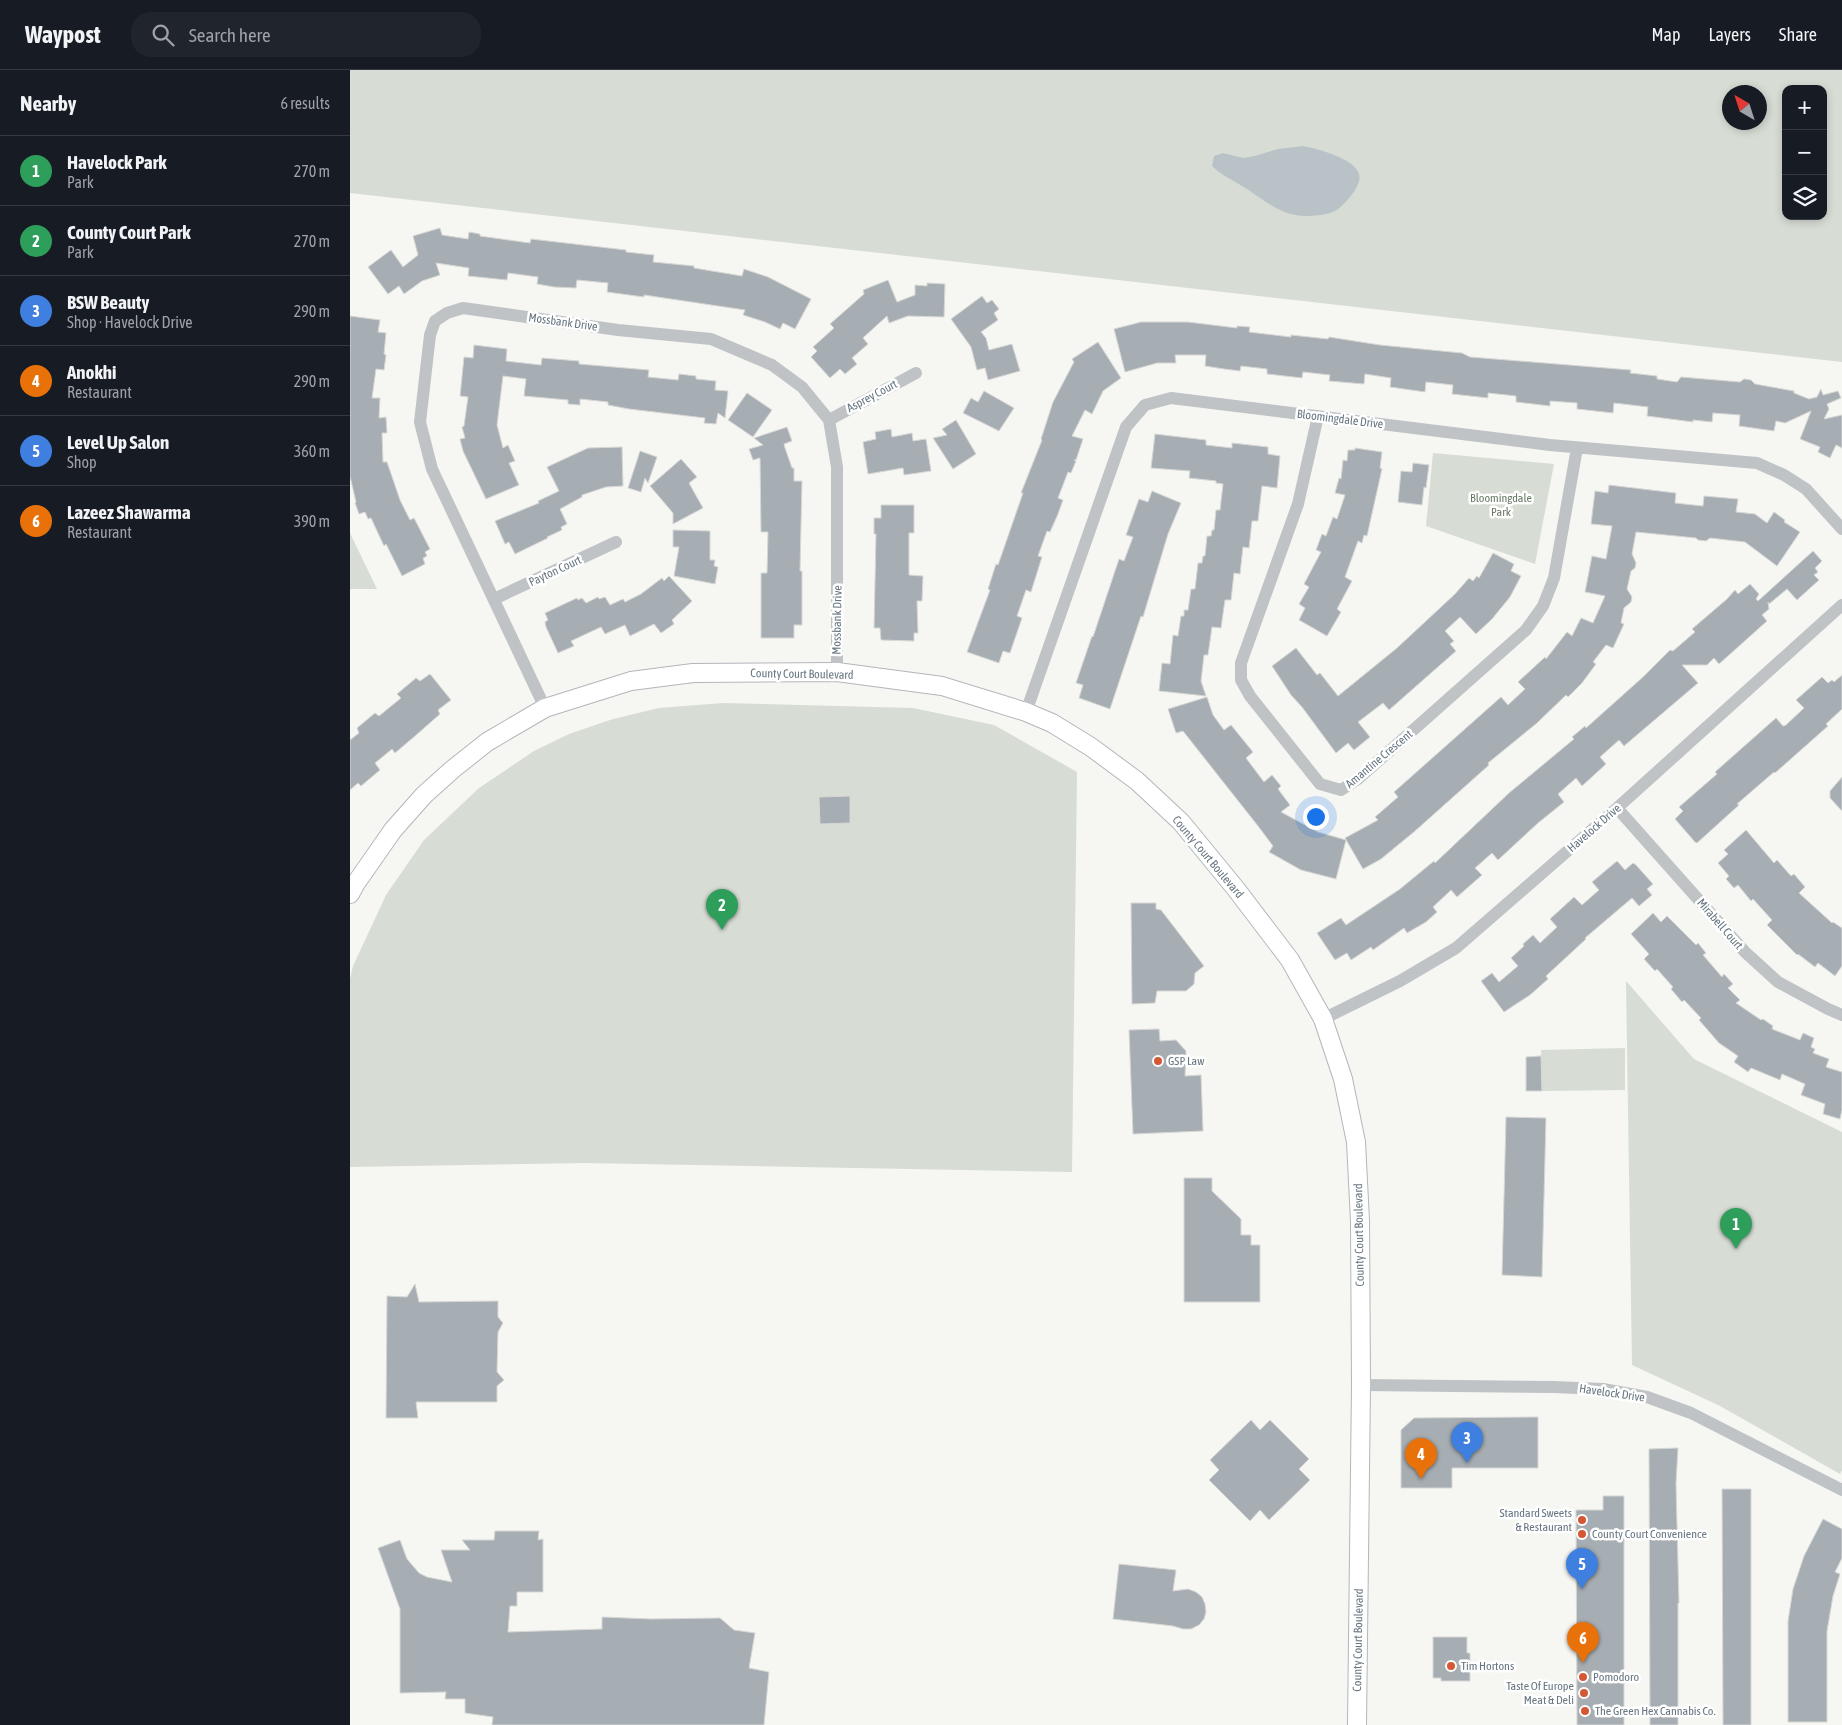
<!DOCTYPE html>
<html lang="en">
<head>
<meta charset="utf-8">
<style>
	body { margin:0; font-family:"Asap Condensed",sans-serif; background:#20242c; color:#f1f3f6 }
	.controls { position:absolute; right:15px; top:15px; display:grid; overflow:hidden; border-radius:10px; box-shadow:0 2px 8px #0003 }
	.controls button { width:45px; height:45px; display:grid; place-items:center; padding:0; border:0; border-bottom:1px solid #363941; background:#171b24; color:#f1f3f6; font:25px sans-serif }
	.compass { position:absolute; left:1372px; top:15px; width:45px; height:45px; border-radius:50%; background:#171b24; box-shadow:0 2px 8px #0003; rotate:321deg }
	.you { position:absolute; left:965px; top:746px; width:18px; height:18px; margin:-12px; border:4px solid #fff; border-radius:50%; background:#1a73e8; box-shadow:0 0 0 8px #1a73e833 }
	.badge { display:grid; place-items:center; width:32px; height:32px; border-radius:50%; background:#ea580c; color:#fff; font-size:16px; font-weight:700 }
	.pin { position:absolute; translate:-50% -41px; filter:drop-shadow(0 1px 2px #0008) }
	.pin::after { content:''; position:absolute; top:26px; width:18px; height:15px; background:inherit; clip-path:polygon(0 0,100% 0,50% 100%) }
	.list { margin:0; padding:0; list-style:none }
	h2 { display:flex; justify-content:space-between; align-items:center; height:65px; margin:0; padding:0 20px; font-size:21px }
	h2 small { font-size:16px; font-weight:400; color:#9ea1a6 }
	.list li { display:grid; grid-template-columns:32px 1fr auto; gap:15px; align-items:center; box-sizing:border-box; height:70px; padding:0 20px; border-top:1px solid #363941 }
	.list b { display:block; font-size:19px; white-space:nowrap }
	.list p { margin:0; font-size:16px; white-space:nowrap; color:#9ea1a6 }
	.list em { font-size:16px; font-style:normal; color:#9ea1a6 }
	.icon { flex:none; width:28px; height:28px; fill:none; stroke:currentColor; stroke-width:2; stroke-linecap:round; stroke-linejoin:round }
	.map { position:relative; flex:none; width:1492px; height:1655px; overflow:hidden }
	header { display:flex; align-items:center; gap:30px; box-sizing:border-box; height:70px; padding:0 25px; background:#171b24; border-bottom:1px solid #363941 }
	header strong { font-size:24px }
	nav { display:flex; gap:28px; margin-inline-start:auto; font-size:18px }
	.search { width:350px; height:45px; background:#20242c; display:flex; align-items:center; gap:12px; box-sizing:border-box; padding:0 18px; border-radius:20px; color:#9ea1a6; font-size:19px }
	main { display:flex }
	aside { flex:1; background:#171b24 }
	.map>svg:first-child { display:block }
</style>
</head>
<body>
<header>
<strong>Waypost</strong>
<div class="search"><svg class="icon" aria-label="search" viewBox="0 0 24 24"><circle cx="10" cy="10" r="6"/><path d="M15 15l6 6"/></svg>Search here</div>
<nav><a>Map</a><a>Layers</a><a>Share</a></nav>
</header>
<main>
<aside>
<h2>Nearby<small>6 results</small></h2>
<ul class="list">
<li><span class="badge" style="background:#2e9e5b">1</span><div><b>Havelock Park</b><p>Park</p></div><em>270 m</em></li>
<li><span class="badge" style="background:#2e9e5b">2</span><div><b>County Court Park</b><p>Park</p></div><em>270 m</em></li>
<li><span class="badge" style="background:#3f7fe0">3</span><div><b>BSW Beauty</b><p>Shop · Havelock Drive</p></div><em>290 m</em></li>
<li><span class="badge" style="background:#e8710a">4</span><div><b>Anokhi</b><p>Restaurant</p></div><em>290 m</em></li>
<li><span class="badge" style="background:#3f7fe0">5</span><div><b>Level Up Salon</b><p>Shop</p></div><em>360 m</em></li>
<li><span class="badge" style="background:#e8710a">6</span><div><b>Lazeez Shawarma</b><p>Restaurant</p></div><em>390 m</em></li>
</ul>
</aside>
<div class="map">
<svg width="1492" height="1655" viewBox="0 0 1492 1655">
	<rect width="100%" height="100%" fill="#f6f6f3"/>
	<path fill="#d7dcd4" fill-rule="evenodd" d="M0,0H1492V292L0,123ZM1436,19H1473V146H1436ZM1380,22H1410V52H1380Z
		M1083,383L1204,394L1185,494L1076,456Z
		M0,463L27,519H0Z
		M373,633L563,638L644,655L727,702L722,1102L235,1093L0,1097V909L3,896L36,825L74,770L129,718L184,681L219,664L263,649L309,638Z
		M1276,911L1344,989L1492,1062V1400L1490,1404L1370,1336L1282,1295Z
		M1275,978V1020L1192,1021L1191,980Z"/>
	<path fill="#b9c2c7" d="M953,76C968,79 1004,88 1009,104C1013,115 994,136 985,141C978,145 963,146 955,146C932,146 915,131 897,119C885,111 872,106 862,96L864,86L873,83L893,88L905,86L928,79Z"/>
	<path fill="#a7aeb3" stroke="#d7d7d5" d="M90,158L92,165L118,169L119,162L130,164V166L180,173L181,169L276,180V182L304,185L303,192L344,196V198L392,206L394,199L418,207L461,229L445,259L433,253L430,259L415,252L393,245L395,240L294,225V227L257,222L258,213L227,210L226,218L204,217L187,214L188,207L158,203L157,210L118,206L119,198L86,193L90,205L72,211L54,224L49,216L38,224L18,197L41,180L53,197L68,185L63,166Z
		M538,210L547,232L565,225V215L577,216V213L595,214L594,247L558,246L539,253L537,246L515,266L513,268L518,274L502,288L507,294L495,304L490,299L480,308L461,287L467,281L463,277L484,258L480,254L514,224L513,220Z
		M632,226L637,233L642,230L649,239L644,243L648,250L631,262L636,268L639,280L662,274L670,301L638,310L635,298L627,300L621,277L601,249Z
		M0,246L30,250L28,262L36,263L34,284L36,285L34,300L26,299L22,328H30L29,348L36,347L37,363H32L33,392H37L50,430L60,450L64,448L80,479L75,482L77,486L73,488L75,494L52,506L36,474L34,476L21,448L18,449L15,442L9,444L5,433L6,432L0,406Z
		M791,252H838L887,258V256L900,257L899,262L941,267V265L978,269L979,267L1030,275L1112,283L1120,287L1281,300L1280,303L1307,306V309L1327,312L1331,307L1390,312L1394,309L1401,310L1405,314L1444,321V323L1459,329L1467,327L1471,319L1473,325L1488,321L1491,328L1477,334L1479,339L1474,349L1492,345V378L1486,375L1480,388L1468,382L1470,377L1450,369L1461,341L1435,353L1426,351L1424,361L1389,356L1390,345L1363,343L1362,352L1343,350V352L1297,346L1298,337L1264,333L1263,343L1227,339V333L1200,331V336L1166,332V326L1138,323V328L1102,324L1103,315L1076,312L1075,322L1040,317L1041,308L1015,304L1014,314L979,311L980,305L953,302L952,308L917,304V299L891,296L890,301L874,299L855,296L856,285H825L826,293H807L775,302L764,259Z
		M748,272L771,308L753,321L742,344L735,340L722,366L733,369L726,390H724L726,391L721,403L718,402L708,428L713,430L708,444L700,462L697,461L688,486L692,487L681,522L676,520L667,546L672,548L660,583L653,581L649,593L617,582L640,520L638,519L646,494L648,495L673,423H671L692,370L691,369L703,332L724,292L722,289Z
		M124,275L157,279L156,291L191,295L192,288L229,291V294L299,300L298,307L328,310L329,304L346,306V309L366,311L365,320L378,321L375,348L368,343L366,354L354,353L355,348L279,339L258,335V332L230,329V335L218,334V330L174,326L176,309L153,306L147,355L153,378L158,375L165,391L159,393L169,415L136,429L113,381L110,369L115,368L112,357L114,356L118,327L110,326L114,287L123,288Z
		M634,321L664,338L649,361L613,343L621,328L628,332Z
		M397,323L422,340L403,367L378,350Z
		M606,350L626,384L603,399L583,368L597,365L592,359Z
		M437,357L442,371L434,374L435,378L442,398H444V411H452L450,501H452V555H444V568H411V503H417L418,462H411L410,388L403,390L399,379L413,375L404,368Z
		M541,359L542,367L562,363L563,371L576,369L581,401L554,405L553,398L518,404L513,372L526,369L525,362Z
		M805,364L856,370V375L882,378V373L918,377V384L930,386L927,418L912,416L908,451H902L899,478L893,477L890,504L884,503L881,530H875L871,558L862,557L858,585H854L851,611L856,626L809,621L812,593L820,594L823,565L828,566L831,546H834V540H838L841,519H845L848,493H852L853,486H855L857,466H861L862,460H864L866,440H870L873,414L866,413V411L839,408L840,401L801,398Z
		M272,377L273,416L256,417L232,425V427L210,439L217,454L211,457L212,460L197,467L198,468L165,484L159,472L155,474L145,451L189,433L188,431L209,421L197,397L238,378Z
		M1005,378L1032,382L1030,398L1032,399L1017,466L1014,465L1012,473L1008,471L995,507L1002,511L987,539L991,542L977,566L949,550L955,538L949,534L959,517L954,514L971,482L966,480L972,464L976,466L983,447L987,449L995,425L985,423L989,408L991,409L993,390L997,391L998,380H1005Z
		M290,381L307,387L298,413L295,408L291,422L278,418Z
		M331,389L347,407L339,413L353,438L323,454V443L300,416Z
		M1063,393L1079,395L1076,418L1074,417L1072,435L1048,432L1051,401L1062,402Z
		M1259,415L1326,423L1325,433L1353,436L1354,426L1388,429L1386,442L1405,444L1417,453L1424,442L1435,450L1434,452L1450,462L1427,496L1395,472L1360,468L1356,471L1348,470L1346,468L1286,462L1282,484L1286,493L1285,498L1281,501L1277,519L1282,527L1281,532L1274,538L1271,553L1274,554L1263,578L1256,575L1243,592L1246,594L1232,613L1218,627L1216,625L1187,653L1138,693L1139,695L1065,761L1031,789L1013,799L995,768L1028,750L1025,747L1048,727L1044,722L1151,627L1158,635L1175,619L1168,612L1195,587L1196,589L1217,562L1222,566L1231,548L1243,553L1255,526L1235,522L1242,486L1256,489L1262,456L1241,454L1245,421L1258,423Z
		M802,421L831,433L818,464L793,547L791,546L760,639L729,628L733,615L726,613L742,566L743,567L769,489L774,491L783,467L776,465L789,429L798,432Z
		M531,435H564V463H559V505L573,506L572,531H567L568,563H564V571L531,570L530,558H524L526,464H524V448H531Z
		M323,460L360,461V490H365L364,496L368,497L365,514L324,506L329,477H323Z
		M1463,481L1472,491L1465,498L1468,502L1464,505L1469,510L1447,530L1437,519L1419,534L1418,532L1419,539L1412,545L1417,551L1369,594L1364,588L1357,595H1332L1348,613L1274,676L1269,670L1250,687L1256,694L1232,716L1226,708L1208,724L1214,732L1188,753L1148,790L1142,783L1125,798L1132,805L1107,827L1101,820L1083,837L1087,842L1076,852L1057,863L1054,858L1023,880L1021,877L1001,890L997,883L985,890L967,863L991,848L996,855L1050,819L1084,791L1085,793L1159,723L1224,669L1222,667L1235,656L1236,658L1293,607L1320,580L1323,581L1345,562L1342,559L1377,529L1385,520L1388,524L1400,514L1409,524L1406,529L1408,531Z
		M1143,483L1164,494L1161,501L1171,506L1160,527L1142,549L1126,564L1110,547L1095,561L1104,571L1100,574L1106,581L1039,640L1033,633L1008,652L1020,667L1004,680L998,673L986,683L952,637L941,625L922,596L946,578L967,605L970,603L988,626L1047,578L1105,524L1119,508L1123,511L1127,506L1129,508Z
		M319,506L342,531L322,550L324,554L311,563L304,554L280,566L275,555L255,564L251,557L221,571L224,576L208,583L196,557L195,552L198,550L195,543L227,528L228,530L232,528L236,533L248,527L249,529L255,527L260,535L273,529L275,532L291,524L312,508L314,511Z
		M80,604L101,630L88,640L90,644L65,666L45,683L42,679L25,693L30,700L11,716L8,713L0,720V670L9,663L7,658L25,643L29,646L51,628L47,624L66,608L70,611Z
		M1492,605V639L1476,654L1478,656L1425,703L1424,702L1387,734L1389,735L1347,773L1345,772L1325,749L1333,741L1329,737L1367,704L1365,702L1426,648L1433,656L1436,655L1454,638L1446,630L1472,607L1478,613L1482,610L1484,612Z
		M857,627L863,645L874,660L881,655L903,682L896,688L914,712L922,705L931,716L928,719L940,735L931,742L968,762L996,770L986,809L951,800L919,782L923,776L908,756L833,661L826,663L818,639Z
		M1492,707V741L1480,728V721Z
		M500,726V753L470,754L469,727Z
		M1396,760L1424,793L1427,790L1441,806L1444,804L1455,817L1449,823L1482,853L1483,852L1492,858V896L1485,906L1468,893L1465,897L1448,884L1447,885L1417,855L1422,850L1403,829L1401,831L1388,815L1384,818L1376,809L1379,806L1368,793L1378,784L1374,780Z
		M1267,791L1275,800L1283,793L1286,795L1303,814L1297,819L1302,825L1289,836L1282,828L1235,868L1236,869L1196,906L1198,909L1180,925L1154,942L1131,911L1142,903L1149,912L1168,896L1161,888L1174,876L1173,874L1183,865L1190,873L1207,857L1200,849L1224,827L1232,835L1249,820L1242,812Z
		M781,833H806V839L811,840L854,896L845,903L844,914L836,921H807L805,933L782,934Z
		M1303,843L1311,852L1317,846L1346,875L1348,873L1356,883L1353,885L1372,907L1374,904L1383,914L1378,918L1390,930L1386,933L1411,950L1413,949L1423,956L1422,959L1450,970L1453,963L1464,968L1461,977L1465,979L1463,983L1479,989L1476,997L1492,1002V1040L1490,1049L1473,1044L1475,1034L1451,1025L1455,1014L1432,1004L1430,1010L1401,998L1398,1002L1384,992L1388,986L1369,973L1349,950L1351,948L1334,930L1332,932L1321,919L1323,917L1307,899L1305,901L1294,889L1299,884L1281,864Z
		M809,959L810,971L826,970L836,981L835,1006L851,1005L853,1061L783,1064L779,960Z
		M1191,986L1192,1021H1176V987Z
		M1156,1047L1196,1048L1192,1207L1152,1205Z
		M834,1108H862V1121L891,1149V1165H901V1175H910V1232H834Z
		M65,1214L69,1232L148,1231V1247L153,1253L148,1262L147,1302L154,1310L147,1316V1332H66L68,1348H36L37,1226L57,1227Z
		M1188,1347V1398H1102V1418H1051V1360L1064,1348Z
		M901,1350L910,1360L920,1350L959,1389L949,1399L960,1410L919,1450L910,1440L900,1451L859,1410L869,1400L860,1390Z
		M1328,1378L1326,1413L1329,1533H1328V1655H1300L1299,1379Z
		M1372,1419H1401V1655H1373Z
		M1253,1426H1274V1655H1227L1226,1440H1253Z
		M1473,1449L1492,1459V1488L1485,1502L1490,1504L1483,1526L1477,1561V1652H1438V1551L1443,1519L1454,1486Z
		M145,1461H189L188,1470L193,1469V1522H167V1536H160L158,1562L252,1559V1547L302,1549L370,1548L384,1560L405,1563L399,1598L419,1602L414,1655H142L143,1647L115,1643V1629H95L96,1622L50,1623V1539L28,1478L50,1470L57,1489L69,1503L77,1507L102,1512L91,1480H120L112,1470H144Z
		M769,1494L826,1500L823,1521L838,1519L846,1522L852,1527L855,1534L856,1542L854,1549L849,1555L841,1559H833L823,1556L763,1549Z
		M1083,1567H1117V1583H1120V1611H1091V1608H1083Z"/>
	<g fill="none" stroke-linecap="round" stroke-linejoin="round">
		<defs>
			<path id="secondary" d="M0,824L6,813L43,760L74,725L103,699L137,672L195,638L281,611L343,603L487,602L592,616L676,642L702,653L741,677L787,711L831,752L886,819L940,890L973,949L993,1009L1006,1072L1010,1151L1011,1315L1007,1655"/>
		</defs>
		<use href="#secondary" stroke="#b2b7ba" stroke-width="20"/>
		<path stroke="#bfc3c6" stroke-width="12" d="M968,346L948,434L891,593V610L900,626L970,714L991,720L1008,709L1176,560L1193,536L1204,508L1227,378
			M479,350L566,303
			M144,529L266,472
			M195,638L82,399L70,352L80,265L85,251L97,243L113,238L268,260L361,269L422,295L452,317L479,350L487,397V602
			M676,642L776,357L795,335L821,328L1200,375L1407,393L1434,405L1456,419L1492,459
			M1267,738L1395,882L1428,912L1478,939L1492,945
			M973,949L1050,911L1106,878L1267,738L1492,535
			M1011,1315L1203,1317L1253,1319L1297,1327L1341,1343L1492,1420"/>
		<use href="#secondary" stroke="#fff" stroke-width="18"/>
	</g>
	<g fill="#d45835" stroke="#fff" stroke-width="2">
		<circle cx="808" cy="991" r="5"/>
		<circle cx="1232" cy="1450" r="5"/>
		<circle cx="1232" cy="1464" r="5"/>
		<circle cx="1101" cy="1596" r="5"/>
		<circle cx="1233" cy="1607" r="5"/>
		<circle cx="1234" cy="1623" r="5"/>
		<circle cx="1235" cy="1641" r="5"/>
	</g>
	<g text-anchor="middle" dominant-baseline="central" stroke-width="5" stroke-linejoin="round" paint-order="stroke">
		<g font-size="12" fill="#677681" stroke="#fff">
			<text transform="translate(213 252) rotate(8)">Mossbank Drive</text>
			<text transform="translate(522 326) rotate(-28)">Asprey Court</text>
			<text transform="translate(990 349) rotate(7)">Bloomingdale Drive</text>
			<text transform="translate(205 501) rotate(-25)">Payton Court</text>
			<text transform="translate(487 550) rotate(-89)">Mossbank Drive</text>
			<text transform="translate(452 604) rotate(1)">County Court Boulevard</text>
			<text transform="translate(1029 689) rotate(-40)">Amantine Crescent</text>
			<text transform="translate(1244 758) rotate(-41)">Havelock Drive</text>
			<text transform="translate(858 787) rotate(50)">County Court Boulevard</text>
			<text transform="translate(1370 854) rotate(49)">Mirabell Court</text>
			<text transform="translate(1009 1165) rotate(-91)">County Court Boulevard</text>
			<text transform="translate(1262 1323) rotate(8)">Havelock Drive</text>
			<text transform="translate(1008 1570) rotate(-89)">County Court Boulevard</text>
		</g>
		<g font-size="12" fill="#6a7966" stroke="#fff">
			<text x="1151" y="428">Bloomingdale<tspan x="1151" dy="14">Park</tspan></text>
		</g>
		<g font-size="12" fill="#677681" stroke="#fff" text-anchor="start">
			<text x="818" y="991">GSP Law</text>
			<text x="1222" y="1443" text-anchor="end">Standard Sweets<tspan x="1222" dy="14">&amp; Restaurant</tspan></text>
			<text x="1242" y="1464">County Court Convenience</text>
			<text x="1111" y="1596">Tim Hortons</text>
			<text x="1243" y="1607">Pomodoro</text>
			<text x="1224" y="1616" text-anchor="end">Taste Of Europe<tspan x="1224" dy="14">Meat &amp; Deli</tspan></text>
			<text x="1245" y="1641">The Green Hex Cannabis Co.</text>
		</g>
	</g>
</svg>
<div class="controls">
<button>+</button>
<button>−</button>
<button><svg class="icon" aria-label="layers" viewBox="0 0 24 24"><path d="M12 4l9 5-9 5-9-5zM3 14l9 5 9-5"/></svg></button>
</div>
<svg class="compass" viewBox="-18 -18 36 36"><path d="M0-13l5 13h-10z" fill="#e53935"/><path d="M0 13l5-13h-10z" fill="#9ea1a6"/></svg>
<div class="you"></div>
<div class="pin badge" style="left:1386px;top:1179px;background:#2e9e5b">1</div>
<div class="pin badge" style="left:372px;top:860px;background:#2e9e5b">2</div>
<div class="pin badge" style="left:1117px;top:1393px;background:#3f7fe0">3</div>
<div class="pin badge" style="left:1071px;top:1409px;background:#e8710a">4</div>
<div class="pin badge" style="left:1232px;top:1519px;background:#3f7fe0">5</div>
<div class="pin badge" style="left:1233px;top:1593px;background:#e8710a">6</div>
</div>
</main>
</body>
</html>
